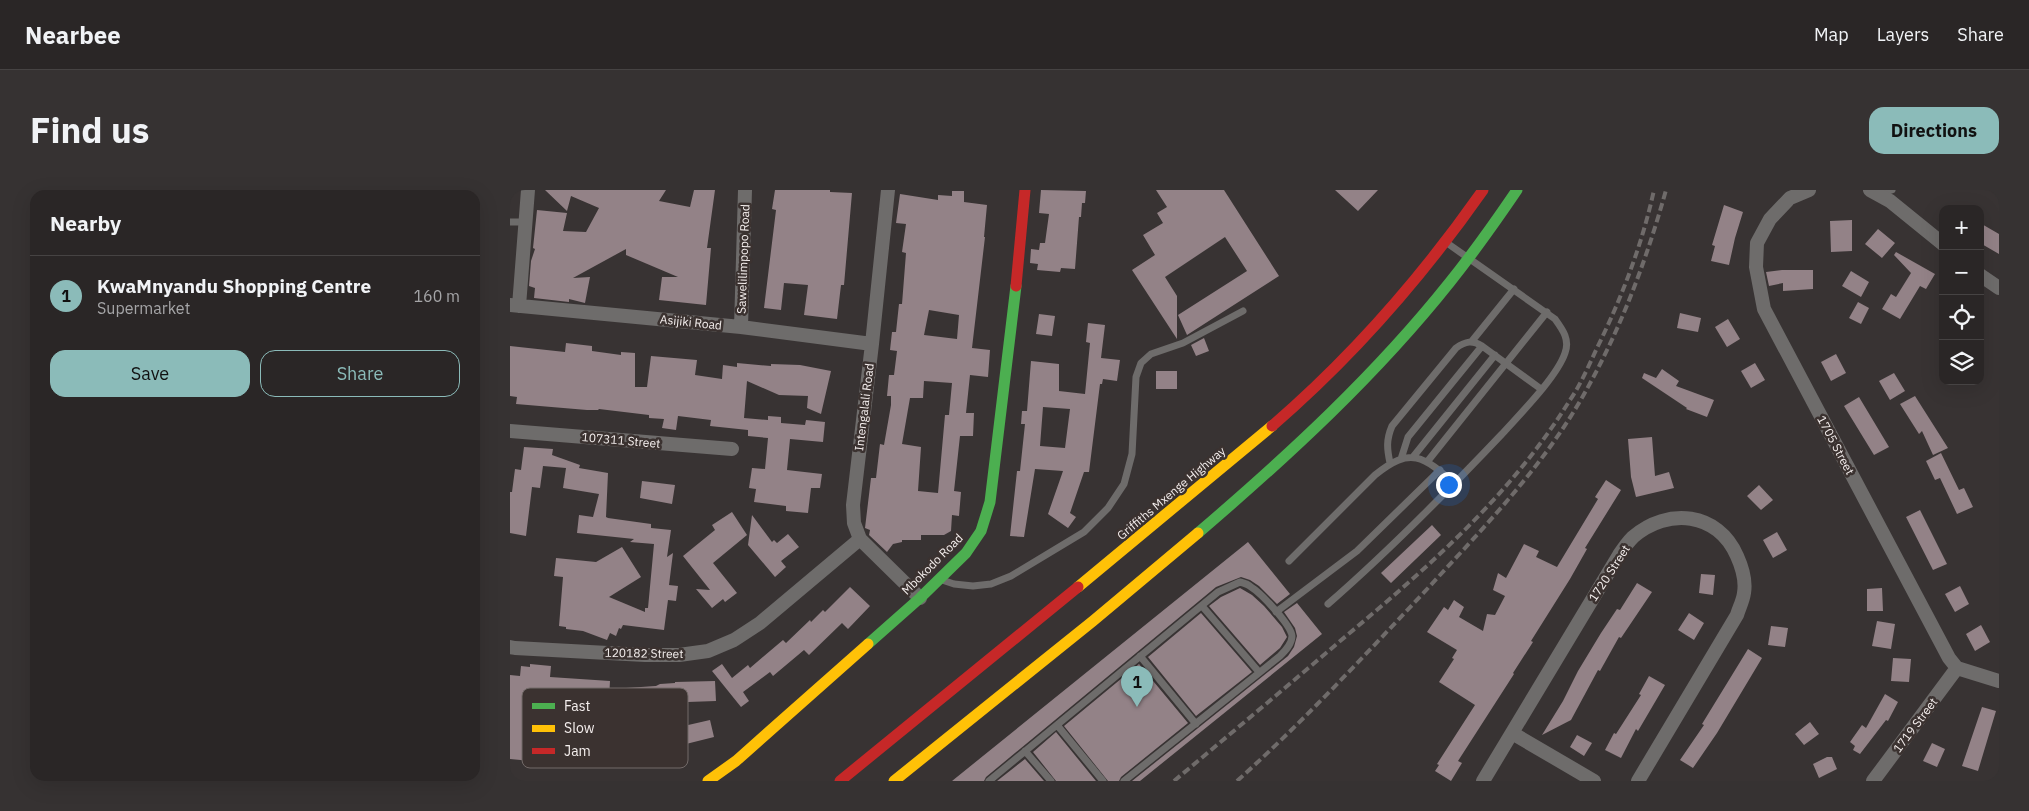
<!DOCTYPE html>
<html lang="en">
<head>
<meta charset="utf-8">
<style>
	body { margin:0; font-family:"IBM Plex Sans",sans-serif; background:#363232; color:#f1f3f6 }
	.controls { position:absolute; right:15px; top:15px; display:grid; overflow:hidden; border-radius:10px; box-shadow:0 5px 20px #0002 }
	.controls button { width:45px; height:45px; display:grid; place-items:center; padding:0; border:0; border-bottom:1px solid #464343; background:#2a2626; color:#f1f3f6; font:25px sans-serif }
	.you { position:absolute; left:938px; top:294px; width:18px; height:18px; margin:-12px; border:4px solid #fff; border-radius:50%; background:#1a73e8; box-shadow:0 0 0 8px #1a73e833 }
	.badge { display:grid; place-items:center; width:32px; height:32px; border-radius:50%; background:#8bbbb9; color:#111; font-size:16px; font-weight:700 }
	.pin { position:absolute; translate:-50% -41px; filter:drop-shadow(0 1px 2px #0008) }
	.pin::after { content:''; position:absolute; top:26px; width:18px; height:15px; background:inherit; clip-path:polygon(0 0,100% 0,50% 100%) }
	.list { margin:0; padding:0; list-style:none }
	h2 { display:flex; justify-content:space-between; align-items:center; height:65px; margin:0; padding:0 20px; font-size:21px }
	h2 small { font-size:16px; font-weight:400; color:#a5a5a7 }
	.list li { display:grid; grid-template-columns:32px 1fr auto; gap:15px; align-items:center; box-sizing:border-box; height:80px; padding:0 20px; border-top:1px solid #464343 }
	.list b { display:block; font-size:19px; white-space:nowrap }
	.list p { margin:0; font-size:16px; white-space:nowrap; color:#a5a5a7 }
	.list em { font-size:16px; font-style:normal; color:#a5a5a7 }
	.actions { display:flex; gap:10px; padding:15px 20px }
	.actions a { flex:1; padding:11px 0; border:1px solid #8bbbb9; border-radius:15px; text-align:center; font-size:18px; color:#8bbbb9 }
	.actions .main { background:#8bbbb9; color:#111 }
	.icon { flex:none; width:28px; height:28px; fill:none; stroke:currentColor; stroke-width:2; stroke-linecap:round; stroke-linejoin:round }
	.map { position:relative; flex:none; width:1489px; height:591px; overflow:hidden; border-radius:15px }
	header { display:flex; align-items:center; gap:30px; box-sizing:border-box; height:70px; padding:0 25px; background:#2a2626; border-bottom:1px solid #464343 }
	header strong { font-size:24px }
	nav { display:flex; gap:28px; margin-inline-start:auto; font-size:18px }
	.intro { display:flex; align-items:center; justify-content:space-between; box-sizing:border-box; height:120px; padding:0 30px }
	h1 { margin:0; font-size:35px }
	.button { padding:12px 22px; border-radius:15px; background:#8bbbb9; color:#111; font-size:18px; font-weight:700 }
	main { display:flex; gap:30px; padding:0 30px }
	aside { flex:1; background:#2a2626; border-radius:15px; box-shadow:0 5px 20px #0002 }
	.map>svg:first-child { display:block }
</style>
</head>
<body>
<header>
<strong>Nearbee</strong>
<nav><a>Map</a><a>Layers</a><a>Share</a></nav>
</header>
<div class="intro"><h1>Find us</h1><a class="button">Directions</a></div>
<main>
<aside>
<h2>Nearby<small></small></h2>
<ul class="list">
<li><span class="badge">1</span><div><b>KwaMnyandu Shopping Centre</b><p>Supermarket</p></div><em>160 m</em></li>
</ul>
<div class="actions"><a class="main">Save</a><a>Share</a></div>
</aside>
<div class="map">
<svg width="1489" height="591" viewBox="0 0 1489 591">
	<rect width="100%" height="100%" fill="#383333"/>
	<path fill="#938287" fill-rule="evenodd" d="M35,0H156L149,11L180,17L184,0H205L197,58H201L196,115L149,110L152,87H168L116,65V59L63,88L80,87L75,113L59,109V112L24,108L25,98L19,96L21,71L25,59L23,58L27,20L57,23L53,41L76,42L89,18L61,6L57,21Z
		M265,0H320V2L342,3L334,95H331L327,129L294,125L298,95L274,93L271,120L254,118L266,20L262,19Z
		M531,0L576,1L575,13H572L571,27H569L565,79L551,78L550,82L527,80L528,74L520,73L521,59L529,60L530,53H535L539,24L529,23Z
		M646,0H714L769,86L677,145L668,125L737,81L715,47L655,87L667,106V149L622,80L645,65L633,45L653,33L647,23L657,17Z
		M825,0H868L848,21Z
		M442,1H454V12L477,15L474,47H475L462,158L480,160L478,187L460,185L456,223H464L463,246H450L444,301L451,302L449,326L442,325L441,341L434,345H411V350H392V352L383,354L377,362L359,345L360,340L355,338L361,288H366L370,254L374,255L381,215V206H377L379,185H384L387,161L380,160L382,142H386L389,114H392L396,63L392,62L396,34L386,33L390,4L428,10V5L442,6ZM419,120L449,125L447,149L414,145ZM414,191L442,193L439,225H435L428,303L408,301L411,257L392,254L400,208H413Z
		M1214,15L1233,22L1225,48L1219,75L1201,71L1205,56L1202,55Z
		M1342,30V61L1321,62L1320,31Z
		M1470,33L1489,44V64L1470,53Z
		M1368,39L1385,53L1372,68L1355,54Z
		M1386,62L1425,84L1416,99L1410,96L1390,129L1372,119L1381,104L1386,107L1401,83L1384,65Z
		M1272,80H1303V99L1273,101V93L1259,96L1256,82Z
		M1341,81L1359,92L1351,107L1332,96Z
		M1348,112L1359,118L1351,134L1339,128Z
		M1170,123L1191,128L1188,142L1167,138Z
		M529,124L545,126L542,146L526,144Z
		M1218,129L1230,149L1217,157L1205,137Z
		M578,133L595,135L591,168L610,170L607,191L593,189L592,194H590L579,282H574L560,323L566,327L558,338L538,324L553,281L525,279L514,347L500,346L507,281H510L515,234H511L512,221H517L521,171L549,174V201L575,204L580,153L576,152ZM533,217L560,219L555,258L530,256Z
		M694,148L699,161L686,166L681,155Z
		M56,153L82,156V161L111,165V162L125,163V197H137L141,166L187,170L185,185L212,189L213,175L227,177V173L261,176V174L290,175L321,181L311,224L297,218L298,206L269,205L237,191L234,228L258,230V226L271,227V233L295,235L296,230L315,232L313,252L280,249L277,280L312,284L310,298H301L298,323L276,321V316L244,312L246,299L239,298L242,278L255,279L258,248L238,246V240L200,236L201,230L168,226L166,240L152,238L154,229L139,228V225L89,219L88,220H77L6,214L7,207L0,206V156L55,162Z
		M1326,164L1336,183L1321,191L1311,172Z
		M1245,173L1255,190L1241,198L1231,181Z
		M1152,179L1169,191L1166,196L1204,210L1197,227L1176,219L1177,218L1132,188L1134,183L1146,188Z
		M646,181H667V199H646Z
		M1384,183L1395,201L1380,210L1369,191Z
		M1405,206L1438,258L1423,265L1412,241L1409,244L1390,214Z
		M1349,207L1379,257L1364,265L1334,216Z
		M1142,247L1145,286L1159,282L1164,298L1126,307L1121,287L1118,249Z
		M14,257L43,259L42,265L70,275L69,278L98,283L96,327L98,328L141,334V338L161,340L157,367L163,363L159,395L168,396L166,411L158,410L154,440L113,435L111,439L109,438L106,446L100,443L97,450L73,441L56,439V437L49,436L53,387L44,386L46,368L86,372L112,357L131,387L99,407L135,422V418H138L144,354L120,352L124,349L67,343L69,325L83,327L89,304L53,298L56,278L33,276L30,298L22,297L16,346L0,343V302H2L5,279L11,280Z
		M1431,263L1449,300L1454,298L1463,317L1447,324L1430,288L1425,290L1416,271Z
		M1096,290L1111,300L1075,358L1077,359L1060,389L1021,451L1023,452L1003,483L1004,484L948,571L952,573L941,591L925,581L929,575L927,574L965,515L929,492L944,469L942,468L947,460L917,442L934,417L938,420L944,410L954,417L949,427L973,441L977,424L985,425L995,406L983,400L988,383L996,388L1014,354L1029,361L1026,367L1047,377L1088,309L1085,307Z
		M132,291L165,295L162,314L130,308Z
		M1249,295L1263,310L1251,320L1237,306Z
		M1410,320L1437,374L1423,380L1396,327Z
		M222,322L237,345L203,373L227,403L215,412L213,409L202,418L186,399L200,400L173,366L205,340L202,335Z
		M242,325L262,352L264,350L267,353L278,344L289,357L271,371L276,377L265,387L238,355Z
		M922,335L931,345L881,393L871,383Z
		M1267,342L1277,360L1263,368L1253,350Z
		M738,352L780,404L767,414L749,396L740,390L731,387L706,397L476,587L474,591H442Z
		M1191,384L1205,385L1203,405L1189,403Z
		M1127,393L1142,402L1111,448L1109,447L1090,481L1088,480L1061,530L1032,545L1053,511L1068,481L1091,443L1107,419L1110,420Z
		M1450,396L1459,414L1445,422L1435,404Z
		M340,397L360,416L338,439L332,433L299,465L294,460L263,486L260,482L233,502L239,511L231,517L202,481L212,474L222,488L238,475L240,478L273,450L276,453L300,430L301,432L313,420L315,422Z
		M730,398L742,405L754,416L772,437L777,447L770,458L750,475L699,416L711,407Z
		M1372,398L1373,421H1357V399Z
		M787,413L812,444L630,591H622L778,466L784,457L787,446L785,438L774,422Z
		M691,423L742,482L686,526L638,467Z
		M1179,423L1194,433L1184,450L1168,440Z
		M1367,431L1385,434L1381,459L1362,456Z
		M1471,435L1480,452L1465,461L1456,444Z
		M1261,436L1278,438L1275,457L1258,455Z
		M1238,459L1252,468L1207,543L1183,578L1170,570L1194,535L1192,534Z
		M1383,468L1401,469L1399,492L1381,491Z
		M20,474L41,476L40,487L100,491L97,544L90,543L88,558L56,555L55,562L22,559L21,571L0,569V485L10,486L11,476L20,477ZM28,515L67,519L65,544L26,542Z
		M629,474L678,533L611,587L609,591H598L554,536Z
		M1139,486L1155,495L1128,541L1126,539L1111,568L1095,560L1104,543L1106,544L1131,505L1129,504Z
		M205,491L206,511L149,513L152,541L200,530L204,547L152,560V565L123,567L116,498L146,496L150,494L165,493V492Z
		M1375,504L1388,512L1378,531L1376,530L1350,564L1343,560L1345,556L1340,552L1352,535L1356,538Z
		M1472,517L1486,521L1468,581L1452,576Z
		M1300,532L1309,544L1294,555L1285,544Z
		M546,542L586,591H546L523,562Z
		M1067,545L1082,553L1074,566L1060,557Z
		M1422,553L1435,559L1427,577L1413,571Z
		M1317,567H1322L1327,579L1309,588L1303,574Z
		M515,569L534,591H487Z"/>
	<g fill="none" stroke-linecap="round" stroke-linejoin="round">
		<path stroke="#6e6c6b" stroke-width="7" d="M1368,4L1382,0
			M0,32H16
			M962,151L1004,99
			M903,267L985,165
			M891,269L898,247L972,156
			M917,272L1037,122
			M880,273C877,259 876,250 882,236L946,158C956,151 962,150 972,156L1031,199
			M779,371L865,285C901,256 913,266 945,294
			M432,390L444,394L463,396L481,394L501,386L574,342L598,318L614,294L622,264L626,187L631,173L641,164L673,153L733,121
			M818,414C879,361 936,303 992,244C1009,225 1047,187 1055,163C1060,150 1053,140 1045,129L937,53
			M692,416L749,482
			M766,422L847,361L930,280
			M630,466L686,534
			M547,535L593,591
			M515,561L541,591
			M479,591L708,402L730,392C734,393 738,394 741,397C751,403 781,435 782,446C782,454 775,461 770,466L614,591"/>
		<path stroke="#6e6c6b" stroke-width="14" d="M378,0L362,154L343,315L344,333L350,349L410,408
			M1299,0L1280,8L1260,29L1247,53L1246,77L1254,119L1439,468L1447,478L1489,491
			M1360,0L1380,11L1433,54
			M1470,85L1489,98
			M0,115L231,137L362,154
			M9,116L18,0
			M231,137L235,0
			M0,241L222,259
			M0,457L5,458L135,465H169L198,461L224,450L250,433L350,349
			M1002,543L1084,591
			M973,591L1109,365C1113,359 1118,352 1123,347C1158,317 1208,322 1227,366C1232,377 1236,391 1234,403C1233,411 1229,418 1227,425L1128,591
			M1363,591L1447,478"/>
		<path stroke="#4caf50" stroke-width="11" d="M688,343C778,266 866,185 940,92C964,62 986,31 1007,0
			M358,454L410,408L456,363L471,341L480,312L506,96"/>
		<path stroke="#ffc107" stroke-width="11" d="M568,397L762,236
			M198,591L226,571L358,454
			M384,591L583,431L688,343"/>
		<path stroke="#c62828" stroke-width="11" d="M506,96L515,0
			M762,236C842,167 912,87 973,0
			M330,591L568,397"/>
		<path stroke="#6f6b6a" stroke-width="4" stroke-dasharray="8 4" stroke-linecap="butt" d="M664,591C719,545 774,499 829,452C916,379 999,308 1060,210C1071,194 1079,175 1087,158C1112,107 1132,55 1144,0
			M727,591C795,530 856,464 919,397C974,337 1032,278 1073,206C1110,141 1136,72 1156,0"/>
	</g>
	<g text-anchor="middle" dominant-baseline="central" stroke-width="5" stroke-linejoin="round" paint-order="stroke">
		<g font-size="12" fill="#f5efee" stroke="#3b3230">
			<text transform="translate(233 69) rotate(-88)">Sawelilimpopo Road</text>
			<text transform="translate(181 132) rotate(6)">Asijiki Road</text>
			<text transform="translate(354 217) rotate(-83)">Intengalali Road</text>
			<text transform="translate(111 250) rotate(5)">107311 Street</text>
			<text transform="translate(1326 255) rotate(62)">1705 Street</text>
			<text transform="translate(661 303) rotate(-40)">Griffiths Mxenge Highway</text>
			<text transform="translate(422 374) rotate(-45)">Mbokodo Road</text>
			<text transform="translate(1099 383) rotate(-57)">1720 Street</text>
			<text transform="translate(134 463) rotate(1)">120182 Street</text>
			<text transform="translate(1405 535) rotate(-53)">1719 Street</text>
		</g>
	</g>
	<rect x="12" y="498" width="166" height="80" rx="8" fill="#3b3230" stroke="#736b69" stroke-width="1"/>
	<rect x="22" y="513" width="23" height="6" fill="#4caf50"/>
	<rect x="22" y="535" width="23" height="7" fill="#ffc107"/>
	<rect x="22" y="558" width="23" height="6" fill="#c62828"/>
	<g font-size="14" fill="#f5efee">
		<text x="54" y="521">Fast</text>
		<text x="54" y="543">Slow</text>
		<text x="54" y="566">Jam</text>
	</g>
</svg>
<div class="controls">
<button>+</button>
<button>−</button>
<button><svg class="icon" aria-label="locate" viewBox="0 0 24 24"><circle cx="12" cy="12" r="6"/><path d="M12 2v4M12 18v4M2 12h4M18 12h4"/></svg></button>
<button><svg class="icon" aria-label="layers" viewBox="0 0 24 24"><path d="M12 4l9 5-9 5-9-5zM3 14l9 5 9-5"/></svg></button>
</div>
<div class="you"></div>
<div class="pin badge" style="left:627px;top:517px">1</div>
</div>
</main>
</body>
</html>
